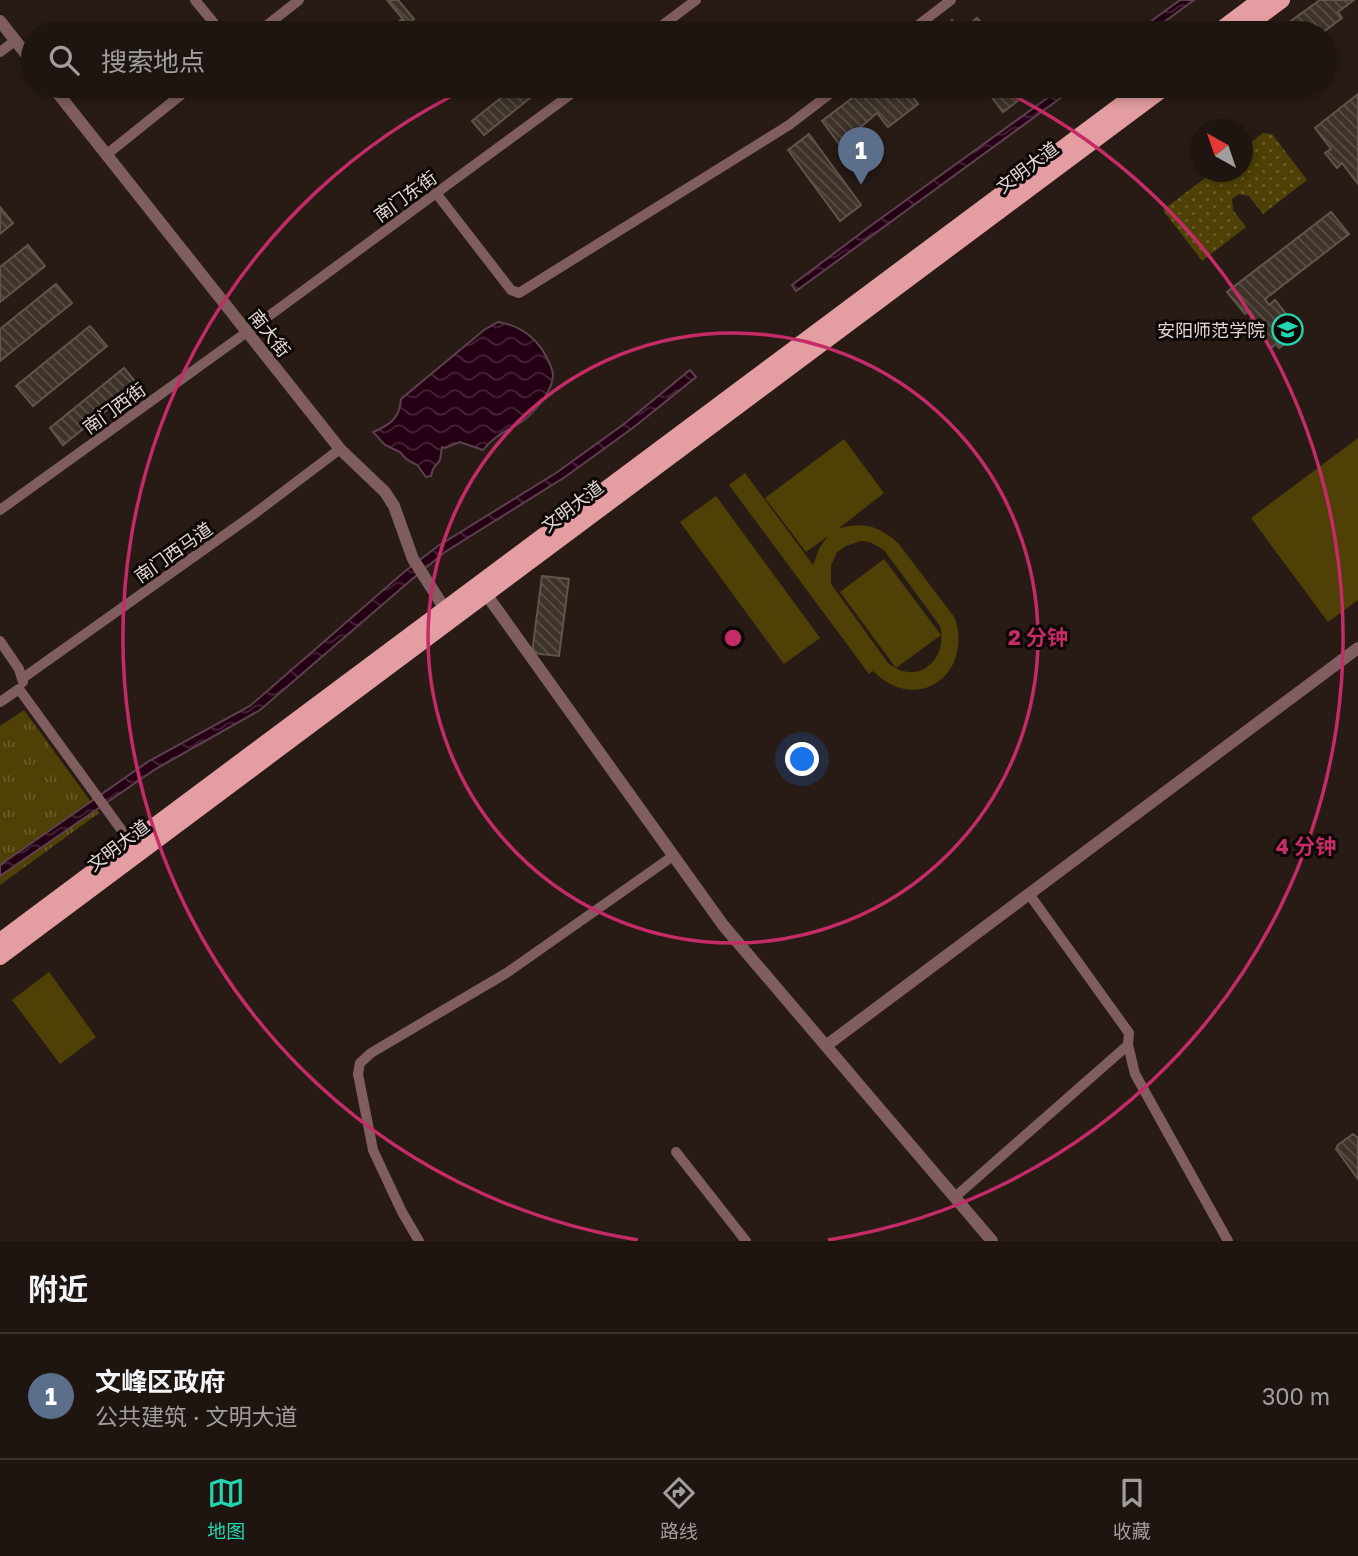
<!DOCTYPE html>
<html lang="zh">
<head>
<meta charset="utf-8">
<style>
	body { margin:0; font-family:"Golos Text","Noto Sans SC",sans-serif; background:#2b211e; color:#f1f3f6 }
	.compass { position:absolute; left:1190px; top:119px; width:63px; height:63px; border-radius:50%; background:#1e1410; box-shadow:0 4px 10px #0003; rotate:320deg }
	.you { position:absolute; left:803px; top:760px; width:24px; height:24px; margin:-18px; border:5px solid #fff; border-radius:50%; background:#1a73e8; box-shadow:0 0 0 10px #1a73e833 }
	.badge { display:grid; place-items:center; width:46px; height:46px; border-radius:50%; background:#23d5af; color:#fff; font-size:23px; font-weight:700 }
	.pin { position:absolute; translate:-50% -58px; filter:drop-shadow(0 2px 4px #0008) }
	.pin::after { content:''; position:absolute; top:37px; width:24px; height:21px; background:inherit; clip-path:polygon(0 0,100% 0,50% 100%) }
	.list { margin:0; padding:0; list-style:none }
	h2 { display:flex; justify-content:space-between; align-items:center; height:91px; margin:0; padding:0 28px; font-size:30px }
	h2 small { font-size:23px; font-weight:400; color:#a19e9f }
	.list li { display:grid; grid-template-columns:46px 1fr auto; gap:21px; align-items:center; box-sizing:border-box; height:126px; padding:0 28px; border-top:2px solid #3c3330 }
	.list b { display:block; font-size:26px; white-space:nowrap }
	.list p { margin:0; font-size:23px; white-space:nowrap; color:#a19e9f }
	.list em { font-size:23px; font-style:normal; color:#a19e9f }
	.icon { flex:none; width:38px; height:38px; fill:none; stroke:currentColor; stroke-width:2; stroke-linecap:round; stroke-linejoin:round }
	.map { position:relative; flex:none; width:1358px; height:1241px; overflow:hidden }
	.search { position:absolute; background:#1e1410; box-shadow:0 4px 10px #0003; left:21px; right:21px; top:21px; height:77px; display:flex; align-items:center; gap:18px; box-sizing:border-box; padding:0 24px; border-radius:38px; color:#a19e9f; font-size:26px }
	.sheet { height:217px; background:#1e1410 }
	nav { display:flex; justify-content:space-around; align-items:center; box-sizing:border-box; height:98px; border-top:2px solid #3c3330; background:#1e1410; font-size:19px; color:#a19e9f }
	nav a { display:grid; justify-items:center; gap:4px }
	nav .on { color:#23d5af }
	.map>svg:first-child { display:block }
</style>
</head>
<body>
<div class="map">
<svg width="1358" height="1241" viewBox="0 0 1358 1241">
	<defs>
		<pattern id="grass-dots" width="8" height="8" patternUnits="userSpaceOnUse" patternTransform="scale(1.75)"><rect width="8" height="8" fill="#4f4105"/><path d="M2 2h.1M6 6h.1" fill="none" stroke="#685c29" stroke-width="1.8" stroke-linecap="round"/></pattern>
		<pattern id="park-tufts" width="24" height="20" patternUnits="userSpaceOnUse" patternTransform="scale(1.75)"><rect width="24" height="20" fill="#4f4105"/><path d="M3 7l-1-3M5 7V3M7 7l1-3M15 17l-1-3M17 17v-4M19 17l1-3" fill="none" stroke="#685c29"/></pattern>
		<pattern id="water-waves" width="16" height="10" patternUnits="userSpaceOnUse" patternTransform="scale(1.75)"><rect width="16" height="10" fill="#250014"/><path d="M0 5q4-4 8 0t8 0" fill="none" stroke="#442435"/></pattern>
		<pattern id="building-back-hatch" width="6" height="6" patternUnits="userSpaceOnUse" patternTransform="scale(1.75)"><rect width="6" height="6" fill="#3d3329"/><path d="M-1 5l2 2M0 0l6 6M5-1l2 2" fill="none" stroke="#595047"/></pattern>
	</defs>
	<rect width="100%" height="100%" fill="#281b16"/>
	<path fill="url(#grass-dots)" d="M1263,133L1272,134L1307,180L1263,214L1249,196L1239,194L1232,199L1233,210L1246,227L1202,261L1163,210L1213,172H1242L1243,149Z"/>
	<path fill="url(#park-tufts)" d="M24,710L99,813L0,885V726Z"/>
	<path fill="#4f4105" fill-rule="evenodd" d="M1358,438V600L1328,622L1251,518Z
		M844,439L884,493L838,529C863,521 879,526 898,543L955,618C973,675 917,715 873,671L869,674L729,485L745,473L813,565L820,547L828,536L806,552L765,498ZM861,541L870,542L884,550L940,626C949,660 917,687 888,663L831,584V566L837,552L846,546Z
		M716,496L820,638L784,664L680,522Z
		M884,559L941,635L896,668L840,592Z
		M49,972L96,1037L60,1064L12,1000Z"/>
	<path fill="url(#water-waves)" stroke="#5d414e" stroke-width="2" d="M1180,0H1194L1149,33H1135Z
		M1064,86H1077L796,291L792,285L873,224Z
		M498,322C517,325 532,334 543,351C547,358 553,367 553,376C552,393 531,417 518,424C504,432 493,437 483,450L460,442L445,448L442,447L440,460L433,469L431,476L426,477L417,465L406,459L400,452L385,445L373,432C390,425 400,418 401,399L484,330Z
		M690,370L696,377L634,427L565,477L445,552L411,580L260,710L154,770L0,876V865L149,761L250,706L404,572L438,546L556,473L624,424Z"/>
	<path fill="url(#building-back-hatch)" stroke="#5f554a" stroke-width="2" d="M387,0H398L414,19L407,24Z
		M1320,0H1354L1338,12L1342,18L1322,33L1316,28L1308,33H1274Z
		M977,18L990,33H966L963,30Z
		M401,20L407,27L399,33H385Z
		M952,20L963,32L936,33Z
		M583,26L589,33H574Z
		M516,86H545L484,135L472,121Z
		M868,86H913L908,90L918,104L888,127L877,113L840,145L822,121Z
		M1002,86H1033L1035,88L1003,112L990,95Z
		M1219,86H1234L1224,93Z
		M1358,94V184L1342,163L1337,168L1325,153L1331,149L1315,128Z
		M809,134L861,205L840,221L788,150Z
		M0,207L13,223L0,234Z
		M1331,212L1349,234L1265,299L1269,305L1275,300L1297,328L1290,333L1294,337L1279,348L1276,344L1271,348L1249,321L1254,317L1250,311L1245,314L1227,292Z
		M28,245L45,266L0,302V267Z
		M56,284L72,303L0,361V329Z
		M90,326L107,346L33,406L16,386Z
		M124,368L138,385L63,445L50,428Z
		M542,576L569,579L559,656L532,653Z
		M1353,1134L1358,1138V1179L1336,1149L1338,1145Z"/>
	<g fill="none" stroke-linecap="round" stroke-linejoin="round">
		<path stroke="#805e60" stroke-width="10" d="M195,0L222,33
			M257,33L299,0
			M652,33L696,0
			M908,33L951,0
			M0,52L16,40
			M106,155L192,86
			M436,193L511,290L519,293L789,125L840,86
			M0,510L247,332L582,86
			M0,641L19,669L23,682
			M23,678L254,514L340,449
			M19,689L131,843
			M0,702L19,689
			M1128,1045L1135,1074L1228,1241
			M676,1152L746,1241
			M955,1197L1128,1045L1129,1033L1029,894
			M419,1241L402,1212L373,1150L358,1074L360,1063L371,1053L508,972L673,856"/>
		<path stroke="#805e60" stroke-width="12" d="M0,21L33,63
			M52,86L340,449L385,492L394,506L413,559L445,609
			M486,594L723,925L992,1241
			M827,1045L1358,648"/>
		<path stroke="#e49ea2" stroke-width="16" d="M1216,33L1260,0
			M1238,33L1282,0
			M0,941L1146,86
			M0,957L1167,86"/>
	</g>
	<g fill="none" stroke="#c52b67" stroke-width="3.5">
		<circle cx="733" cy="638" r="305"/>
		<path d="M638 1240A610 610 0 0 1 470 87M653 33A610 610 0 0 1 813 33M996 87A610 610 0 0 1 828 1240"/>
	</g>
	<defs>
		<symbol id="university-ring" viewBox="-11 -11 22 22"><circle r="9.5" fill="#0d0706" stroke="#23d5af" stroke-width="1.5"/><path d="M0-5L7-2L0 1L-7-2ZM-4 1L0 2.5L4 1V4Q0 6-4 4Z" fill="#23d5af"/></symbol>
	</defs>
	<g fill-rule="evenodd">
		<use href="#university-ring" x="1270" y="312" width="35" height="35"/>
	</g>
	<g text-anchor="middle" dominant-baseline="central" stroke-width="6" stroke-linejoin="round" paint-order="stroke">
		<g font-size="18" fill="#e1d8d5" stroke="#0d0706">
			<text transform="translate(1027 167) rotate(-37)">文明大道</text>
			<text transform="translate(405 196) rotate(-36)">南门东街</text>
			<text transform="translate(270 333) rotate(52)">南大街</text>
			<text transform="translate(114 408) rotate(-36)">南门西街</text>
			<text transform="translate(572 506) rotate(-37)">文明大道</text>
			<text transform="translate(173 552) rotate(-35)">南门西马道</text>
			<text transform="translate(118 845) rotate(-37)">文明大道</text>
		</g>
		<g font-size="18" fill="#e1d8d5" stroke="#0d0706" text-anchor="end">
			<text x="1265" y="330">安阳师范学院</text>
		</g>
	</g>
	<circle cx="733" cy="638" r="10" fill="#c52b67" stroke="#0d0706" stroke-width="3.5"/>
	<g font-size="21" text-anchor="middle" font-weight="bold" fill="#c52b67" stroke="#0d0706" stroke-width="6" stroke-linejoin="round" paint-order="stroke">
		<text x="1038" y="645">2 分钟</text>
		<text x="1306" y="854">4 分钟</text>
	</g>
</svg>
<svg class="compass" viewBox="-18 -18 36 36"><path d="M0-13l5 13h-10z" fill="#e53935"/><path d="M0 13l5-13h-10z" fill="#a19e9f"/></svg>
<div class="you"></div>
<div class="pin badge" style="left:861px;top:185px;background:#5c6f8a">1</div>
<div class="search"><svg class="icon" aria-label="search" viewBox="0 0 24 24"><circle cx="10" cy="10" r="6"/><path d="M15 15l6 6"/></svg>搜索地点</div>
</div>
<section class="sheet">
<h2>附近<small></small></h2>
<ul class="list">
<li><span class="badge" style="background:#5c6f8a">1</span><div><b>文峰区政府</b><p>公共建筑 · 文明大道</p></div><em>300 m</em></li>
</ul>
</section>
<nav>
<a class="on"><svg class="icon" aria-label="map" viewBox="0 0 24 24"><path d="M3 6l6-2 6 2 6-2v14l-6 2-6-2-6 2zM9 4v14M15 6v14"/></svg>地图</a>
<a><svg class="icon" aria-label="directions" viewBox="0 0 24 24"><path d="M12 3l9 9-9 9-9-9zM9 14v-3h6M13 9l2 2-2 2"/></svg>路线</a>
<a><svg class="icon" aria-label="saved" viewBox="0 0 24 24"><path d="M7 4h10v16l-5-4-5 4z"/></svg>收藏</a>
</nav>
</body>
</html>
